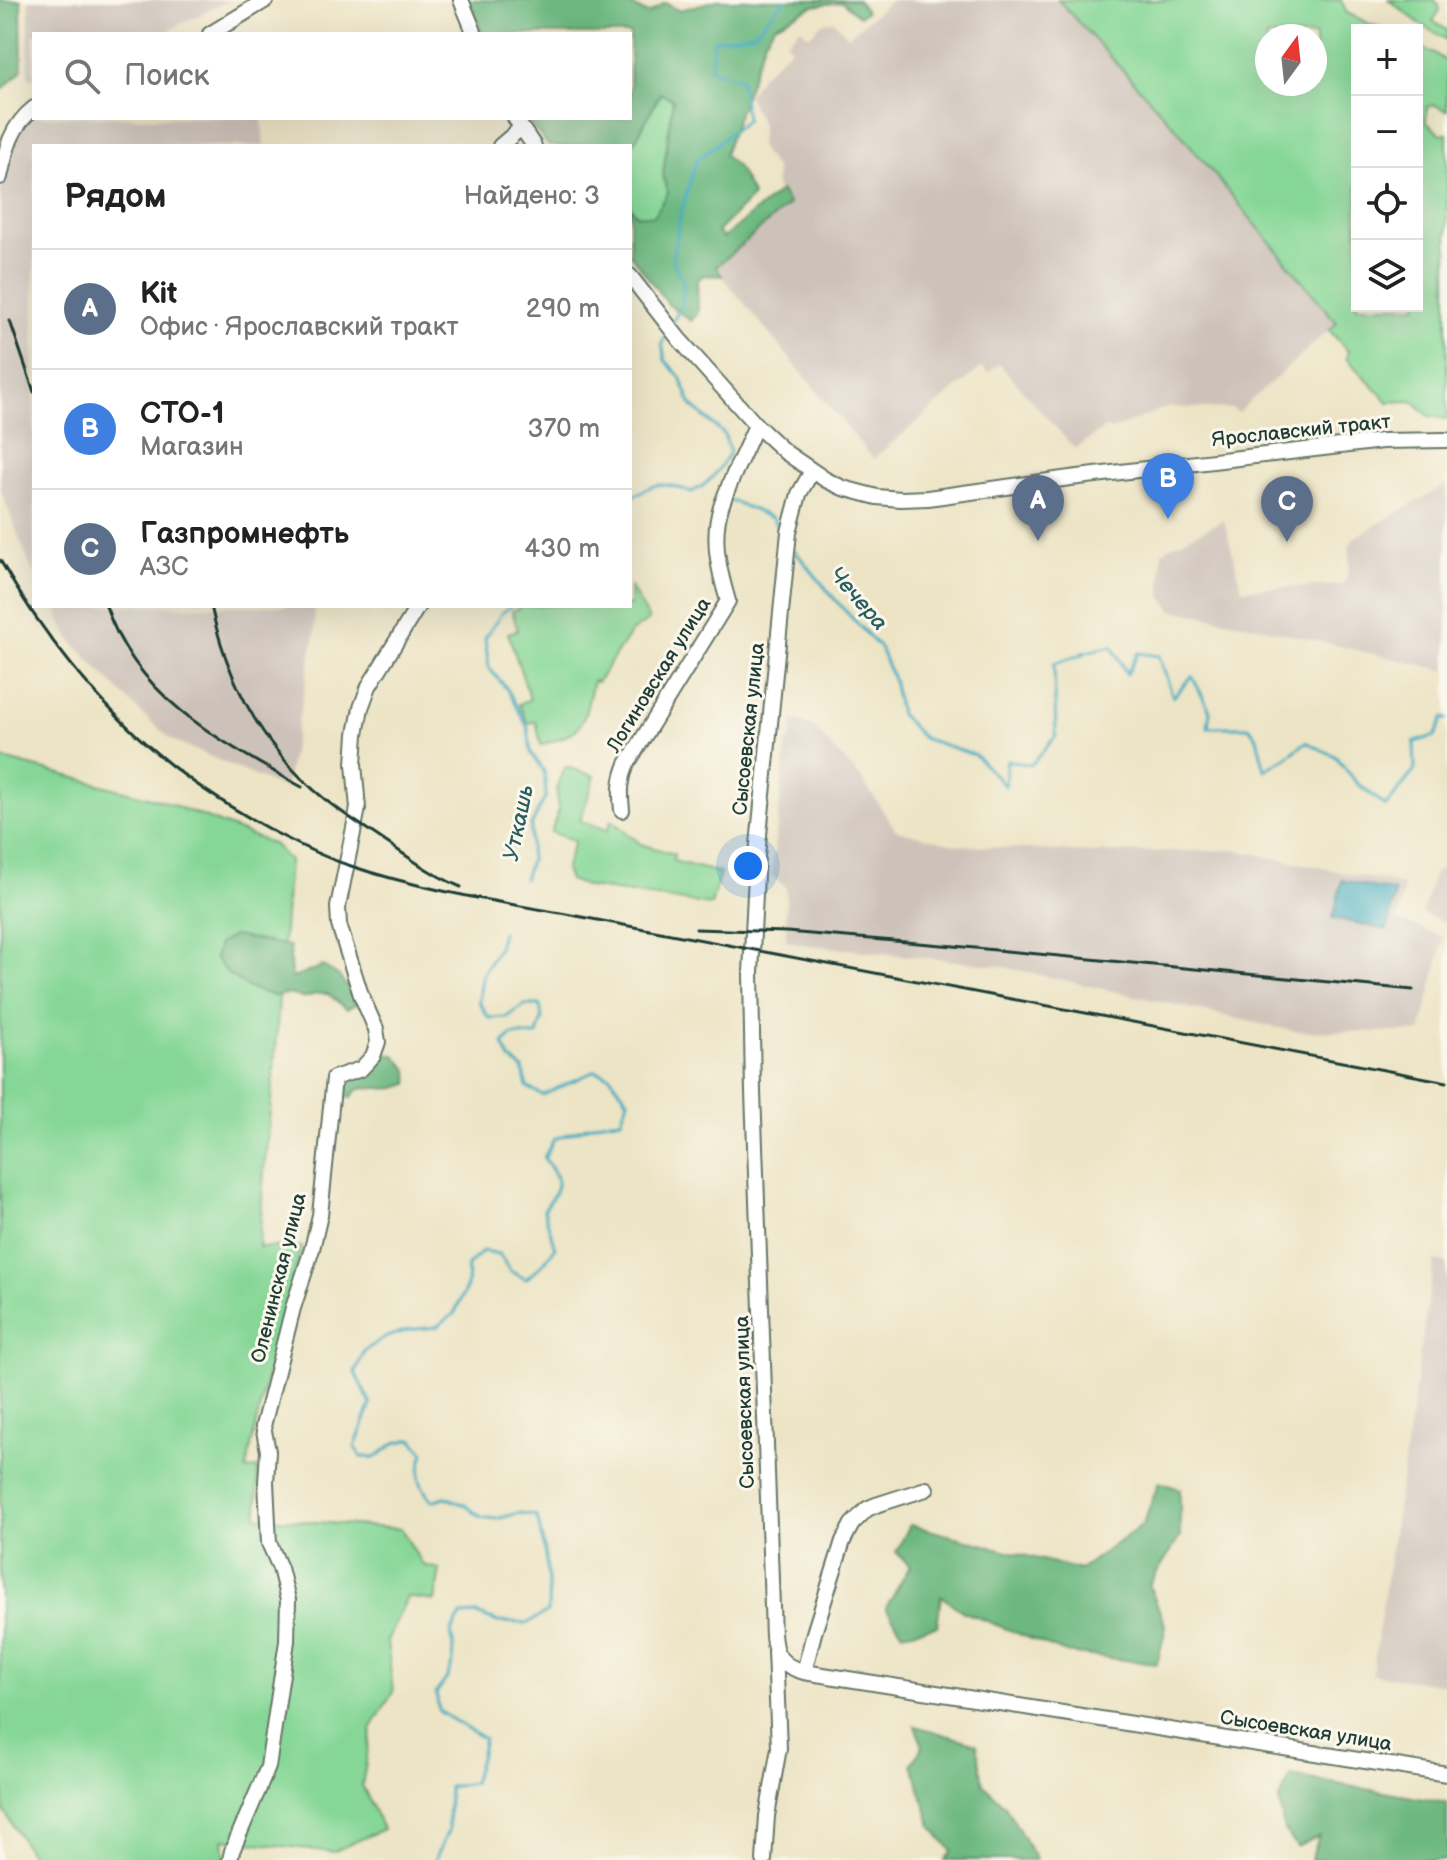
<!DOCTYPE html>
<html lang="ru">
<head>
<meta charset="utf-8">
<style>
	body { margin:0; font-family:"Balsamiq Sans",sans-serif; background:#f2f2f2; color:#222 }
	.controls { position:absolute; right:24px; top:24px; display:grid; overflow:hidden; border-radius:0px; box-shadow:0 8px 32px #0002 }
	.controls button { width:72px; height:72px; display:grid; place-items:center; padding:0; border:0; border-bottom:2px solid #e0e0e0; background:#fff; color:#222; font:40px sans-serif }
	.compass { position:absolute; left:1255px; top:24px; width:72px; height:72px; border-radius:50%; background:#fff; box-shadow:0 8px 32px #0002; rotate:15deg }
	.you { position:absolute; left:748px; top:866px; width:28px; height:28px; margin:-20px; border:6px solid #fff; border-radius:50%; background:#1a73e8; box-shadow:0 0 0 12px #1a73e833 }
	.badge { display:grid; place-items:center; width:52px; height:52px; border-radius:50%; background:#b5179e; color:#fff; font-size:26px; font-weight:700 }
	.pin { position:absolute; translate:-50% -66px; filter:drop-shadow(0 2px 4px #0008) }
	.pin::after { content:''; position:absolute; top:42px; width:28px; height:24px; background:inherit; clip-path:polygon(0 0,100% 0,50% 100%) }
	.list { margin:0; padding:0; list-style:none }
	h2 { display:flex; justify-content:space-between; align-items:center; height:104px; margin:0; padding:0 32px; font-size:34px }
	h2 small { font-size:26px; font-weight:400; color:#767676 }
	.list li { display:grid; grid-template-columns:52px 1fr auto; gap:24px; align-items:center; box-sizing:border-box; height:120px; padding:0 32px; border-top:2px solid #e0e0e0 }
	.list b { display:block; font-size:30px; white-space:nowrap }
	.list p { margin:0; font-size:26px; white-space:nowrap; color:#767676 }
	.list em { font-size:26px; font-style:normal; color:#767676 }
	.icon { flex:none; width:44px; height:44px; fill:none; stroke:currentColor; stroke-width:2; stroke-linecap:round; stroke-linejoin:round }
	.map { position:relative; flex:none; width:1447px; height:1860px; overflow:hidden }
	.search { position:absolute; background:#fff; box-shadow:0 8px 32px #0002; left:32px; top:32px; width:600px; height:88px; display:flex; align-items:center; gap:20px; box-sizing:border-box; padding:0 28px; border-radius:0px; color:#767676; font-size:30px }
	.panel { position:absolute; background:#fff; box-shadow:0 8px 32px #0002; left:32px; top:144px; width:600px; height:464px; border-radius:0px }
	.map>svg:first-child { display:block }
</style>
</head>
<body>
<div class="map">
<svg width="1447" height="1860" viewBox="0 0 1447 1860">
	<rect width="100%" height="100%" fill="#fbf7ec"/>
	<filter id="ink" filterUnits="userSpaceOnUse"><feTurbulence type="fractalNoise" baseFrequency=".0125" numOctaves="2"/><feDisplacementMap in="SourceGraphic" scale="16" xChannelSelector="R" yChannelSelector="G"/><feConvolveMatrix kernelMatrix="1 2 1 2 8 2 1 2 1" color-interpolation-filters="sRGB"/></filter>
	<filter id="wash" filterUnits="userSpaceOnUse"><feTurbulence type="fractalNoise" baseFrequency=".006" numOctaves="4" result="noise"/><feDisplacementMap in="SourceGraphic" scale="32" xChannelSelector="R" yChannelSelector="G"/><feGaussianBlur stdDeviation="1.8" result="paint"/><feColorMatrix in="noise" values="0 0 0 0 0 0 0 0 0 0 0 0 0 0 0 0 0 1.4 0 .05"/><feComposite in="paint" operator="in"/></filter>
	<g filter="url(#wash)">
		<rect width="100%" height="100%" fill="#ece4c5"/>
		<path fill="#cdc2b9" d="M29,0H229L171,29L172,34H34V78H28Z
			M892,0H1058L1175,127L1337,323L1237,413L1234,409L1167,407L1112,430L1105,428L1075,449L999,364L988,373L982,367L873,459L715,268L789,204L776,186V169L759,146L762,126L748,95L762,75L791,48L786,42L801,28L809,36L822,23L834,21L848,36Z
			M34,117L262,118L264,146H34V576L0,488V195L11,149L26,123Z
			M1447,484V671L1236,622L1172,610L1161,595L1162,551H1166L1167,548L1224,520L1242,589L1343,585L1348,574L1350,545L1354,538Z
			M57,606H314L315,634L285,789L172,740L141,713L74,644L60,622Z
			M793,721L812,726L861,778L896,830L958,845L1090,853L1237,850L1404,885L1397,920L1444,937L1421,1032L1293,1031L1000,966L810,945L786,941V887L771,876L787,741H790Z
			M1447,866V923L1422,914L1435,871Z
			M1434,1261L1447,1263V1685L1372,1675Z"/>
		<path fill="#86d797" stroke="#528a66" stroke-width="2" fill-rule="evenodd" d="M1058,0H1341L1347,13L1372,25L1390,30H1357L1353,33L1354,60L1357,63V306H1417V45L1447,61V111L1435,105L1427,107L1426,122L1441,134L1447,133V419L1429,416L1413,401L1388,402L1346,358L1348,351L1329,330L1337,323L1175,127ZM1267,36H1315V84H1267Z
			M1389,0H1434L1438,3L1440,10L1433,21L1447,30V40L1423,26Z
			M661,93L673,100L663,175L669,193L655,216L636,215L630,207V147L634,143Z
			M630,585L649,620L631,632L597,682L593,681C582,725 588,731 541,745L536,721L528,724L519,704L530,699L508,633L518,630L512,611L522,606H630Z
			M0,758L163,801L273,844L289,860L273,1082L264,1169L259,1247H302L273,1348L246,1470L258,1468L257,1517L401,1529L423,1565L440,1569L435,1601L407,1597L387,1641L393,1692L372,1727L362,1785L383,1829L333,1852L223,1839L225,1860H34L5,1813L0,1749Z
			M566,767L595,776L580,821L608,830L611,820L641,844L674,854L673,861L720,873L711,905L588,887L569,880L565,870L574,841L551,832L559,809C553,797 559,778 566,767Z"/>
		<path fill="#6cb880" stroke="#467a5a" stroke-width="2" d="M0,0H21L22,70L0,92Z
			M469,0H622L648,14L665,3L679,10L718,0H858L866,12L859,16L842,2L813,6L775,25L765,40L724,155L738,168L753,196L717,232L723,238L780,191L789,204L716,267L722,276L703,275L697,281L698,313L691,321L668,304L630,254V207L637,215L654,216L668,193L663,175L673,99L660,93L634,143L630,147L549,146L525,118H630V34H483Z
			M233,936C252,938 270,943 290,946C291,957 288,969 293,978L323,966L338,975L347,987L352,982L355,988L357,1003L347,1009L328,994H315L304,998L290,994L274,996L249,988L228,974L215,958L219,944Z
			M381,1054L395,1055L408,1070L409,1084C404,1085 400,1087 395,1088C380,1091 360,1080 351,1098L339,1096V1083Z
			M1159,1482L1180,1489V1537L1149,1585L1166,1627L1157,1664L1066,1653L962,1611L941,1596L937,1626L903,1633L886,1608L910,1566L896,1552L910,1525L1080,1570L1143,1524Z
			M915,1726L977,1744L983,1784L1006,1807L1036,1860H945L952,1851L932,1827L912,1764L923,1746Z
			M1291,1776L1447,1803V1860H1311L1319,1836L1297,1847L1284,1830L1279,1800Z"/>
		<path fill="#3faabf" stroke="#2f747a" stroke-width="2" d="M1342,880L1395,892L1387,930L1333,918Z"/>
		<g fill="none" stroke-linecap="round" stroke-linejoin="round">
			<path stroke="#3faabf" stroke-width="3" d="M673,321L681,306L684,284L672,259L681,213L696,161L746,120L741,79L711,70L713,40L754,33L785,0
				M630,498C655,482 662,481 691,492C710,485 719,469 730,452L724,434L692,406L680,377L665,360L662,343L668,332
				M732,501L772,518L781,531
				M795,551L838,603L880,648L893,679L900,714L923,738L975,755L1005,786L1007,760L1031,765L1056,736L1054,664L1084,654L1082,653L1112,646L1127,674L1138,653L1159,656L1173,697L1192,676L1210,711L1208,727H1249L1257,738L1265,770L1287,757L1306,742L1335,756L1357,783L1386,806L1415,770L1414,742L1435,736L1443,718L1447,719
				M511,606L501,614L485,638L489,668L507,689L528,728L531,753L544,771L546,795L531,826L530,861L524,879
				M435,1860L448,1831L449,1787L473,1783L480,1758L484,1739C469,1729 454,1721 439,1711L436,1693L447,1678L453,1662L454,1647L451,1633L461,1615L477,1614L498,1622L528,1623L548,1612C550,1574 545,1552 537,1516L519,1513L496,1519L481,1517L465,1505L445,1497L432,1501C417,1483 417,1475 424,1453L412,1439L395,1443L376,1457H361L355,1447L371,1404L355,1373L364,1351L383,1338L408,1330L436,1327L454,1314L467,1286L468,1265L483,1251L499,1254L510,1271L526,1279L544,1263L555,1248L544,1210C560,1185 563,1183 544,1158L554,1139L601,1122L621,1120L628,1100L610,1076L595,1071L543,1095L527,1087L523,1069L510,1059L503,1044L512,1035H537L542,1019L540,1005H524L507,1017L489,1018L479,1002L482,975L498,948L502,932"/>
		</g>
	</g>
	<g filter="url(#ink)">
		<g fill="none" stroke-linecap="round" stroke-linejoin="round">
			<defs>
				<path id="minor" d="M461,0L475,34
					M210,34L266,0
					M515,118L534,146
					M500,146L521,128
					M0,177C6,149 11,126 34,108
					M630,276L679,339L756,425L785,452L826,480L843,488L877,497L901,499L928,498L1070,478L1382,441L1447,440
					M812,471L799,494L789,532L757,855L751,972L753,1092L772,1607C774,1638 767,1662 804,1672L1447,1774
					M622,810C620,793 620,780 627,764L728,601C719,571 711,538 721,507C730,479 745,452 756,425
					M804,1672L814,1633L843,1541L852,1524L867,1509L876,1505L926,1489
					M230,1860L232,1851L268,1767L287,1641L288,1600L280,1568L269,1543L266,1482L268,1451L263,1426L293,1308L312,1249L320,1215L334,1078L361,1069L373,1056L378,1042L376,1029L361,995L339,925L338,907L358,808L354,764L356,734L361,708L369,686L418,606
					M764,1860L767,1816L779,1748L775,1651"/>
			</defs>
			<use href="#minor" stroke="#677767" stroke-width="18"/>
			<use href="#minor" stroke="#fff" stroke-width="14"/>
			<path stroke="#1f3d34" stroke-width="3" d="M10,321L34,392
				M0,560C39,630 98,704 160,756C195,786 236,811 276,833C299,845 323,857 348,865C418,889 493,901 566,914L1447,1082
				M106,606C136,698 223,743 302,787
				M211,606C228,684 264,751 327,801C345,815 364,827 383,840C408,857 432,875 461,887
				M696,929L787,932L954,946L1413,990"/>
		</g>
	</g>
	<g text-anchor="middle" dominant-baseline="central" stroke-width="6" stroke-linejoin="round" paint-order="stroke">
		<g font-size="20" fill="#1f3d34" stroke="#fbf7ec">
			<text transform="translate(1301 431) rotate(-6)">Ярославский тракт</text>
			<text transform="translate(659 675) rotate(-58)">Логиновская улица</text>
			<text transform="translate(749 729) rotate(-84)">Сысоевская улица</text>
			<text transform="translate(279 1278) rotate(-76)">Оленинская улица</text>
			<text transform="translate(745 1402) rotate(-92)">Сысоевская улица</text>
			<text transform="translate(1306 1731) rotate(9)">Сысоевская улица</text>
		</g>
		<g font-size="22" font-style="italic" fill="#295e5e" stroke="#fbf7ec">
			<text transform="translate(858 599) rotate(49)">Чечера</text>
			<text transform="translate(519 823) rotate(-78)">Уткашь</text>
		</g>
	</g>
</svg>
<div class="controls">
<button>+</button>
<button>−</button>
<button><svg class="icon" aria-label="locate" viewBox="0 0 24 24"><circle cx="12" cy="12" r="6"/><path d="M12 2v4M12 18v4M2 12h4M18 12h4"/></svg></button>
<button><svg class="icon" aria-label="layers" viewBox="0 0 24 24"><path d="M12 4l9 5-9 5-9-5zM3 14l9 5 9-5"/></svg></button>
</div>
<svg class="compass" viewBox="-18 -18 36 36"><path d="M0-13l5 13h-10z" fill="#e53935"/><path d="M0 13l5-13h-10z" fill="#767676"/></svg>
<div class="you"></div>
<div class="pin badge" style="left:1038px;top:541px;background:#5c6f8a">A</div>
<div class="pin badge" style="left:1168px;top:519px;background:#3f7fe0">B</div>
<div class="pin badge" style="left:1287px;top:542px;background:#5c6f8a">C</div>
<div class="search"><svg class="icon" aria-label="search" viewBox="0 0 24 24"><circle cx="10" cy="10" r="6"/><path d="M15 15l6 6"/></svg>Поиск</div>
<section class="panel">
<h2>Рядом<small>Найдено: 3</small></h2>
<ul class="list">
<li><span class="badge" style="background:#5c6f8a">A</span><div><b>Kit</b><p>Офис · Ярославский тракт</p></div><em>290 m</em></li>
<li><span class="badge" style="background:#3f7fe0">B</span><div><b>СТО-1</b><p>Магазин</p></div><em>370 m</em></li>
<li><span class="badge" style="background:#5c6f8a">C</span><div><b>Газпромнефть</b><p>АЗС</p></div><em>430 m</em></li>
</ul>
</section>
</div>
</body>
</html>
